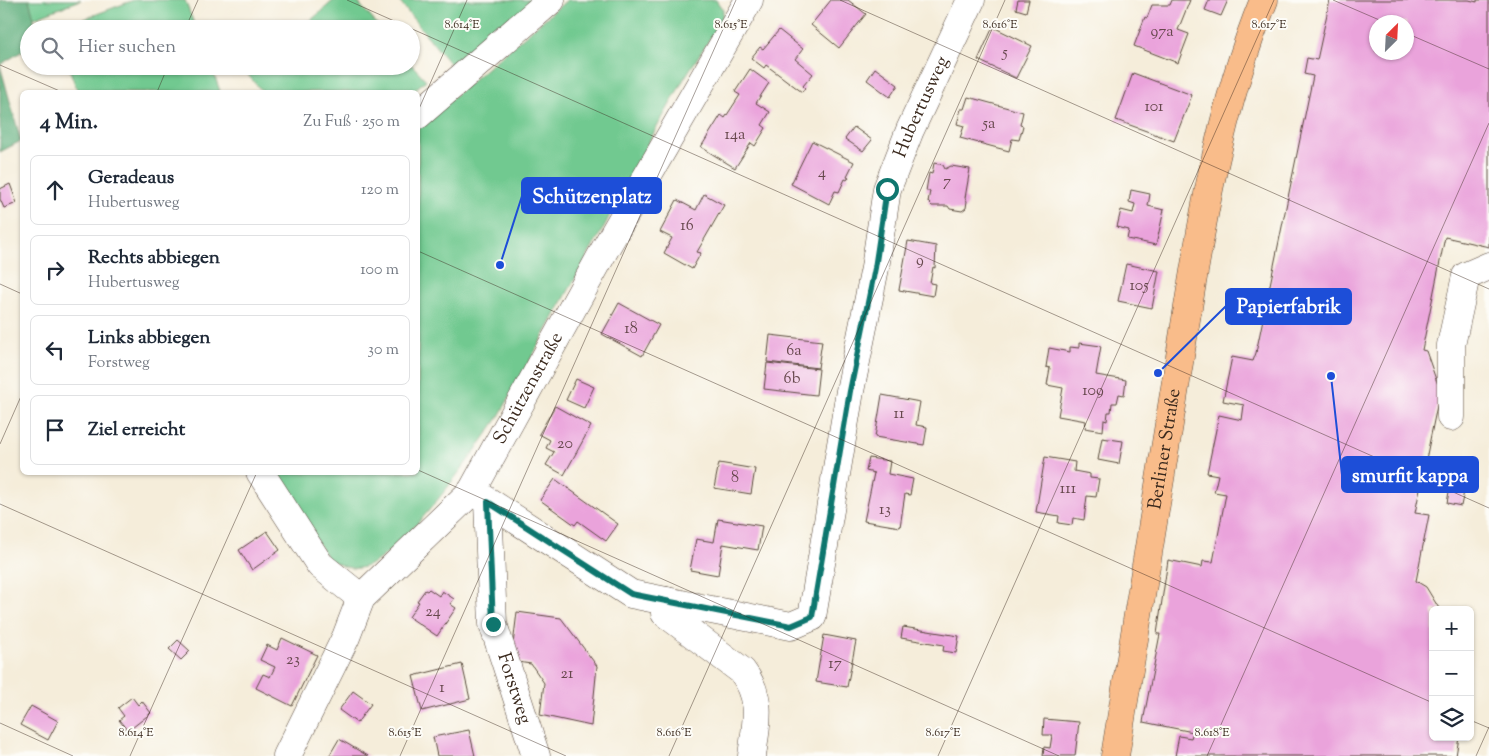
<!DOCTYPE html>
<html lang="de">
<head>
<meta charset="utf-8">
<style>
	body { margin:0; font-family:"Sorts Mill Goudy",serif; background:#f6f6f7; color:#1f2937 }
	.controls { position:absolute; right:15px; bottom:15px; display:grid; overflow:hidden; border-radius:8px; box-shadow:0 1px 4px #0004 }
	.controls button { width:45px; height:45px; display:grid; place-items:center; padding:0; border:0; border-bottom:1px solid #e0e1e3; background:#fff; color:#1f2937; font:25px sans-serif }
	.compass { position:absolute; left:1369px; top:15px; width:45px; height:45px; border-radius:50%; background:#fff; box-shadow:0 1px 4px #0004; rotate:24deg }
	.stop { position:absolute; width:15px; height:15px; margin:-11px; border:4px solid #0f766e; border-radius:50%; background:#fff }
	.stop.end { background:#0f766e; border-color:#fff; box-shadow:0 1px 5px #0008 }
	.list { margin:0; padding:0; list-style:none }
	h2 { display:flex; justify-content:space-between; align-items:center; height:65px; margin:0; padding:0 20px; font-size:21px }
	h2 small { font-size:16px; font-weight:400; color:#747a83 }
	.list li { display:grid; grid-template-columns:32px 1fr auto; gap:15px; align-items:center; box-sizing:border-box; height:70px; margin:0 10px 10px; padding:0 10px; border:1px solid #e0e1e3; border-radius:8px }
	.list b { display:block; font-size:19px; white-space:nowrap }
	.list p { margin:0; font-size:16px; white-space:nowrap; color:#747a83 }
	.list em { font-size:16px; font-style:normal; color:#747a83 }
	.icon { flex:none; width:28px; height:28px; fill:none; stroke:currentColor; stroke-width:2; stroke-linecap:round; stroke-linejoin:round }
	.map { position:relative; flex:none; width:1489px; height:756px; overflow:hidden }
	.search { position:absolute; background:#fff; box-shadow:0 1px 4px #0004; left:20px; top:20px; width:400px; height:55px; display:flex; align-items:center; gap:12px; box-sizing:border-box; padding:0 18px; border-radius:28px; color:#747a83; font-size:19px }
	.panel { position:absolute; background:#fff; box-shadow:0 1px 4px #0004; left:20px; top:90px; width:400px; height:385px; border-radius:8px }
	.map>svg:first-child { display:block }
</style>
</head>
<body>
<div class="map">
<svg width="1489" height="756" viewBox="0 0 1489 756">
	<rect width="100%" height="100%" fill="#fdfcf7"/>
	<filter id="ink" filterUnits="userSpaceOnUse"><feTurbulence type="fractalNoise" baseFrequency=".02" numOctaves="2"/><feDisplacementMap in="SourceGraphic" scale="10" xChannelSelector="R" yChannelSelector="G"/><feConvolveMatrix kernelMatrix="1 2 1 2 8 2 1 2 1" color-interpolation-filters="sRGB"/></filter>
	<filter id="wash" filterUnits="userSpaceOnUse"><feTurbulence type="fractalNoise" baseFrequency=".0096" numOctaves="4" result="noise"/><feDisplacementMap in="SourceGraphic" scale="20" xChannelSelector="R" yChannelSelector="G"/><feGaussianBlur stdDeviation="1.12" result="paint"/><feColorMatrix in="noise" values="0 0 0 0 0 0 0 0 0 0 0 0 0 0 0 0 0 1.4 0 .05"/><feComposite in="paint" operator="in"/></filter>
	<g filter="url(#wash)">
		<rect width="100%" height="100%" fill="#f5edda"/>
		<path fill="#71c990" stroke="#567a57" d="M29,0H81L34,18Z
			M134,0H185L196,29H57Z
			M334,0H356L381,29H301Z
			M398,0H547L458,74Z
			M567,0H716L723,10L722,20L685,77L628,179L606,223L498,418C474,453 402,556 364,567C351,571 340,565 328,559L271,473L418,472V127Z
			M411,64L426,80L412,92H263L248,75L258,66H411Z
			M68,66H211L220,91L216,92H78Z"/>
		<path fill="#5cad7a" stroke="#4c6c4c" d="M0,0H29L34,18L35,29H29V47L0,65L21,141L0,152Z"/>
		<g id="blocks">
			<path fill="#eaa3db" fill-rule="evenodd" d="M831,0H848L866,14L839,48L811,25Z
				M1018,0H1029L1026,12L1016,9Z
				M1172,0H1190L1178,30L1189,34L1178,63L1134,46L1145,17L1147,18L1152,5H1170Z
				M1209,0H1228L1221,16L1205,10Z
				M1330,0H1469L1477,2V0H1489V247L1445,237L1422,350L1426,351L1440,391L1415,513L1429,515L1416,581L1426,587L1440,610H1433V737H1459L1456,756H1175L1179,736L1191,738L1193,732L1143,722L1160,634H1157L1168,560L1202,567L1203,561L1213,562L1226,494L1214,492L1218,475L1207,473L1219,415L1242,420L1244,405L1223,401L1232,357L1253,361L1256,353L1313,76L1304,74L1307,58L1317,60ZM1376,22H1406V52H1376Z
				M993,27L1032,46L1016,78L978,60Z
				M779,30L803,49L795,59L813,74L803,86L805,88L802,92L766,65L764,68L751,58L760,47L763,49Z
				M875,68L898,85L890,97L867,80Z
				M750,69L769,83L756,103L770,112L762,125L766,128L755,146L751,143L735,168L701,147L721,115L725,118L740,95L735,92Z
				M1133,73L1192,95L1174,141L1116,120Z
				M968,97L1023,112L1020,125L1023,126L1019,140L1012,139L1009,151L960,138L964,126L957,124L961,109H964Z
				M854,127L872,140L863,151L845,139Z
				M812,141L854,162L847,176L849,177L847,180L845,179L839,192L835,191L829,204L791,184Z
				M934,163L943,165L945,169L951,166L970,169L965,198L967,201L966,208L962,211L950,209L948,206H932L928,202L930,191H926L929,173L932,174Z
				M10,184L17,203L4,208L0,199V189Z
				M1131,190L1150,194L1148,206L1164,210L1156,245L1127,239L1129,230L1117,227L1121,210L1133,213L1135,204L1129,202Z
				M704,194L724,205L697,252L701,253L692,269L664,253L672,238L660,232L677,200L696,210Z
				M908,241L936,246L935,268L933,267L930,283L935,284L933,296L899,290Z
				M1126,264L1159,271L1152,308L1118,301Z
				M619,303L659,325L642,356L602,334Z
				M770,335L822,341L818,368L767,362Z
				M1079,343L1101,346L1096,375L1126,380L1124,395L1119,394L1117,403H1112L1111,412H1108L1107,421L1104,420L1103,431L1085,428L1086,421L1058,416L1063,388L1047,385L1050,368L1046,367L1049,348L1070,352V347L1079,348Z
				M767,363L819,369L816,395L764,389Z
				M576,379L594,387L584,408L566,400Z
				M882,395L920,402L916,425L927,427L924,445L875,437Z
				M555,406L591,426L564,475L546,465L554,452L546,448L550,440L539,434Z
				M1102,438L1123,441L1119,464L1098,460Z
				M1045,457L1075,462L1074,471L1090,474V478L1099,479L1096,497L1087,496L1084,520L1073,518L1072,525L1058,523L1059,516L1036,512Z
				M869,458L890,461L888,474L913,479L910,495L905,494L900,527L864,521L874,473L866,471Z
				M719,463L755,469L751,494L714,488Z
				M1452,475L1467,477L1461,506L1447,503Z
				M555,479L618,524L606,541L578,521L575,525L540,500Z
				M718,519L762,526L758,550L723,544L718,575L690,570L696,539L714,542Z
				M267,531L280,550L252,570L239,550Z
				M429,589L439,596L442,591L454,599L450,604L456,608L437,636L409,617L419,602L417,601L425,590L427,591Z
				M517,612L561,618L597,666L591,726L540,715L544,683L531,664L511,661Z
				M903,627L959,636L956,653L943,651L944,645L901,638Z
				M824,635L856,641L847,687L816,682Z
				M282,638L317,655L292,706L256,688L263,674L270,677L275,667L260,660L267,645L277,650Z
				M178,640L190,651L181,660L169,649Z
				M462,664L470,699L422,711L413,676Z
				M353,691L371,704L357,723L339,710Z
				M132,697L138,705L142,701L151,713L128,731L119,720L124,716L118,708Z
				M31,706L58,721L48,740L20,725Z
				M1044,719L1079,722L1075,756H1043L1044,747L1050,748L1052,735H1043Z
				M469,730L475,756H437L433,737Z
				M339,739L368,756H329Z"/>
		</g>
	</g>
	<g filter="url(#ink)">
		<use href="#blocks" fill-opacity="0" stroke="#57473a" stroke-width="1"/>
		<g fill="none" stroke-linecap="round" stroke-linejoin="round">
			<defs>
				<g id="minor">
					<path d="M418,115L551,0"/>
					<path d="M1451,417V345L1466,276L1489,266"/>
					<path d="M260,472L320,565L361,598"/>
					<path id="s1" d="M472,491L631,594L791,626L812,617L850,391L875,268L887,189L910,130L971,0"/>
					<path id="s2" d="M488,502L493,624L536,756"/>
					<path d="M666,601L665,613L742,671C764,699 756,724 752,756"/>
					<path id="s3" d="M287,756L346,637L361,598L472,491L605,249L749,0"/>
				</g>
				<g id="major">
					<path id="s4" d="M1115,756C1136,627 1157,498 1178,369C1198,245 1216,117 1264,0"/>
				</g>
			</defs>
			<use href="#minor" stroke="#57473a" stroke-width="29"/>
			<use href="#major" stroke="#57473a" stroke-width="29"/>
			<use href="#minor" stroke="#fff" stroke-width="28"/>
			<use href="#major" stroke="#f9bc8a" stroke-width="28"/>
		</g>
	</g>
	<g fill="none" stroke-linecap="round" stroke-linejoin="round" filter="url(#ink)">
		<path stroke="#0f766e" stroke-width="6" d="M493,624L488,502L631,594L791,626L812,617L850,391L875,268L887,189"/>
	</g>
	<path fill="none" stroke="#3b2a1e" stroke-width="1" stroke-opacity="0.45" d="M347,0L1489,508M840,0L1489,289M1333,0L1384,22M185,29L198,0M1406,33L1489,69M0,65L62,92M157,92L168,66M418,111L467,0M418,251L1433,703M0,284L22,294M0,444L22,394M418,470L1059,756M0,504L566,756M1470,720L1489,728M0,723L73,756M130,756L257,472M400,756L736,0M669,756L1005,0M938,756L1274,0M1207,756L1489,123M1476,756L1489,727"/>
	<g text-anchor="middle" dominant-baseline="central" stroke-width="4" stroke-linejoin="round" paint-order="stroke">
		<g font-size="16" fill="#67484d">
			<text x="1162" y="32">97a</text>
			<text x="1005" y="53">5</text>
			<text x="1154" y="107">101</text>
			<text x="989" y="124">5a</text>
			<text x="735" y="135">14a</text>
			<text x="822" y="173">4</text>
			<text x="947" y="182">7</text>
			<text x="687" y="226">16</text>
			<text x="920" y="261">9</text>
			<text x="1139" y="286">105</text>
			<text x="631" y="329">18</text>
			<text x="794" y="351">6a</text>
			<text x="792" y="379">6b</text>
			<text x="1093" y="391">109</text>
			<text x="899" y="414">11</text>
			<text x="565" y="444">20</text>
			<text x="735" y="478">8</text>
			<text x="1068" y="489">111</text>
			<text x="885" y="510">13</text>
			<text x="433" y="612">24</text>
			<text x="293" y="660">23</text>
			<text x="835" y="664">17</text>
			<text x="567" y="674">21</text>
			<text x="442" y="688">1</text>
		</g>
		<g font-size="19" fill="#3b2a1e" stroke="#fdfcf7">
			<text stroke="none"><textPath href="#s1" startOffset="899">Hubertusweg</textPath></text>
			<text stroke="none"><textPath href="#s3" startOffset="446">Schützenstraße</textPath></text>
			<text stroke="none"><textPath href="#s4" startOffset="311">Berliner Straße</textPath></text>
			<text stroke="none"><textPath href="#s2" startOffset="190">Forstweg</textPath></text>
		</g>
	</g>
	<g font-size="12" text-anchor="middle" fill="#3b2a1e" stroke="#fdfcf7" stroke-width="4" stroke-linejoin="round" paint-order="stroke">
		<text x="462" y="28">8.614°E</text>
		<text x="731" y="28">8.615°E</text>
		<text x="1000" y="28">8.616°E</text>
		<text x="1269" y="28">8.617°E</text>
		<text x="136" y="736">8.614°E</text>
		<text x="405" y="736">8.615°E</text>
		<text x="674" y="736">8.616°E</text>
		<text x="943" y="736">8.617°E</text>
		<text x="1212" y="736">8.618°E</text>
	</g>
	<path fill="none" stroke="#1d4ed8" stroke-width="2" d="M500 265L522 196M1158 373L1226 306M1331 376L1342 475"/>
	<g fill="#1d4ed8" stroke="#fdfcf7" stroke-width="2">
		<circle cx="500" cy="265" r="5"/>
		<circle cx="1158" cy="373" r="5"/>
		<circle cx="1331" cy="376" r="5"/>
	</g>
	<g fill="#1d4ed8" stroke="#1d4ed8" stroke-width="2">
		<rect x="522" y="178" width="139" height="35" rx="5"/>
		<rect x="1226" y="289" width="125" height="35" rx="5"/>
		<rect x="1342" y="457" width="136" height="35" rx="5"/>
	</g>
	<g font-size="20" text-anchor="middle" font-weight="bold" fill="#fff">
		<text x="592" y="203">Schützenplatz</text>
		<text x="1289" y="313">Papierfabrik</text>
		<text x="1410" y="482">smurfit kappa</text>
	</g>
</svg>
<div class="controls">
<button>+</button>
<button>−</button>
<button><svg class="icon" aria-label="layers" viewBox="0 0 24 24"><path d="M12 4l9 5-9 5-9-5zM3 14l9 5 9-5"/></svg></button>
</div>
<svg class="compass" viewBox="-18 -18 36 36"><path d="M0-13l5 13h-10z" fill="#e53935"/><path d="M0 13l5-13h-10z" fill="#747a83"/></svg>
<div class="stop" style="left:887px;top:189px"></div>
<div class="stop end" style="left:493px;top:624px"></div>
<div class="search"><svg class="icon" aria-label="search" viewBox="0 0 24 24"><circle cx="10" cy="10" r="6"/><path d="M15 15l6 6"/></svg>Hier suchen</div>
<section class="panel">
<h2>4 Min.<small>Zu Fuß · 250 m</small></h2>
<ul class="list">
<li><svg class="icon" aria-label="ahead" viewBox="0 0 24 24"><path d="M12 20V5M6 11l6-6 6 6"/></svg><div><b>Geradeaus</b><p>Hubertusweg</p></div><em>120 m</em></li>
<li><svg class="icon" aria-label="right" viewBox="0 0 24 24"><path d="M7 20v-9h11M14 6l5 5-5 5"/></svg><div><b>Rechts abbiegen</b><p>Hubertusweg</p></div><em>100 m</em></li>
<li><svg class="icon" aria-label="left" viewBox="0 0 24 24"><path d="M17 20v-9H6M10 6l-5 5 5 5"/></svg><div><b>Links abbiegen</b><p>Forstweg</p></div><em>30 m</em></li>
<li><svg class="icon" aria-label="arrive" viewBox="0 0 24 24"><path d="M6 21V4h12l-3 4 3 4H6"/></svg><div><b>Ziel erreicht</b></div></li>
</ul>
</section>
</div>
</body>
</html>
